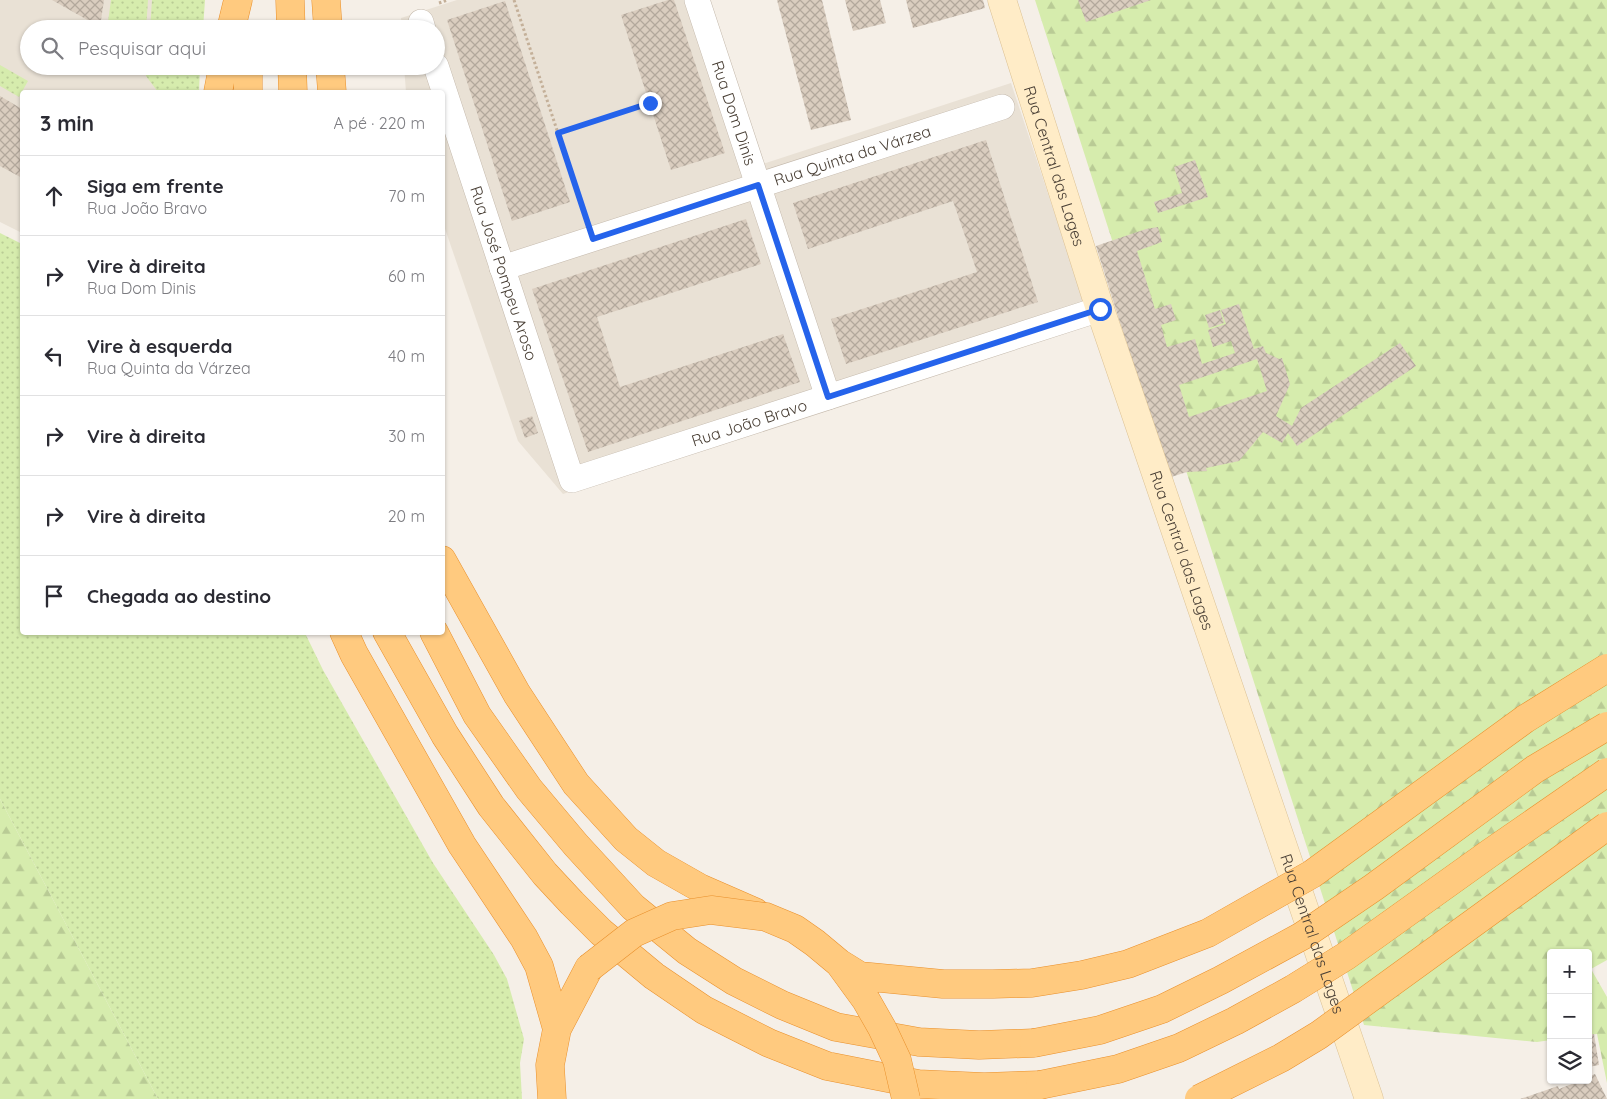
<!DOCTYPE html>
<html lang="pt">
<head>
<meta charset="utf-8">
<style>
	body { margin:0; font-family:Quicksand,sans-serif; background:#f7f7f7; color:#2b2b33 }
	.controls { position:absolute; right:15px; bottom:15px; display:grid; overflow:hidden; border-radius:5px; box-shadow:0 1px 4px #0004 }
	.controls button { width:45px; height:45px; display:grid; place-items:center; padding:0; border:0; border-bottom:1px solid #e1e1e2; background:#fff; color:#2b2b33; font:25px sans-serif }
	.stop { position:absolute; width:15px; height:15px; margin:-11px; border:4px solid #2563eb; border-radius:50%; background:#fff }
	.stop.end { background:#2563eb; border-color:#fff; box-shadow:0 1px 5px #0008 }
	.list { margin:0; padding:0; list-style:none }
	h2 { display:flex; justify-content:space-between; align-items:center; height:65px; margin:0; padding:0 20px; font-size:21px }
	h2 small { font-size:16px; font-weight:400; color:#7c7c81 }
	.list li { display:grid; grid-template-columns:32px 1fr auto; gap:15px; align-items:center; box-sizing:border-box; height:80px; padding:0 20px; border-top:1px solid #e1e1e2 }
	.list b { display:block; font-size:19px; white-space:nowrap }
	.list p { margin:0; font-size:16px; white-space:nowrap; color:#7c7c81 }
	.list em { font-size:16px; font-style:normal; color:#7c7c81 }
	.icon { flex:none; width:28px; height:28px; fill:none; stroke:currentColor; stroke-width:2; stroke-linecap:round; stroke-linejoin:round }
	.map { position:relative; flex:none; width:1607px; height:1099px; overflow:hidden }
	.search { position:absolute; background:#fff; box-shadow:0 1px 4px #0004; left:20px; top:20px; width:425px; height:55px; display:flex; align-items:center; gap:12px; box-sizing:border-box; padding:0 18px; border-radius:28px; color:#7c7c81; font-size:19px }
	.panel { position:absolute; background:#fff; box-shadow:0 1px 4px #0004; left:20px; top:90px; width:425px; height:545px; border-radius:5px }
	.map>svg:first-child { display:block }
</style>
</head>
<body>
<div class="map">
<svg width="1607" height="1099" viewBox="0 0 1607 1099">
	<defs>
		<pattern id="grass-dots" width="8" height="8" patternUnits="userSpaceOnUse" patternTransform="scale(1.25)"><rect width="8" height="8" fill="#d6ecad"/><path d="M2 2h.1M6 6h.1" fill="none" stroke="#b9cb95" stroke-width="1.8" stroke-linecap="round"/></pattern>
		<pattern id="forest-firs" width="22" height="20" patternUnits="userSpaceOnUse" patternTransform="scale(1.25)"><rect width="22" height="20" fill="#d6ecad"/><path d="M5 1l3.5 6h-7zM16 11l3.5 6h-7z" fill="#b9cb95"/></pattern>
		<pattern id="building-cross-hatch" width="8" height="8" patternUnits="userSpaceOnUse" patternTransform="scale(1.25)"><rect width="8" height="8" fill="#dacdbf"/><path d="M0 0l8 8M0 8l8-8" fill="none" stroke="#b3a89c"/></pattern>
	</defs>
	<rect width="100%" height="100%" fill="#f5efe7"/>
	<path fill="#e9e1d5" d="M0,0H198L196,29H29V66H193L191,92H22V233L0,222Z
		M457,0H687L741,171L1011,83L1090,319L563,494L518,441L443,223L442,92H406L404,66H436V29H402L401,18Z"/>
	<path fill="url(#grass-dots)" d="M111,0H148L146,29H107Z
		M152,0H205L203,29H150Z
		M0,65L28,81L19,97L0,86Z
		M146,66H200L199,92H158L146,76Z
		M0,233L22,244V632L305,633L323,670L433,863L494,955L507,979L524,1039L520,1063L522,1099H158L0,799Z"/>
	<path fill="url(#forest-firs)" d="M1035,0H1607V960L1591,969L1607,997V1083L1597,1034L1588,1035V953H1551V1040L1537,1042L1364,1025Z
		M0,799L158,1099H0Z"/>
	<path fill="url(#building-cross-hatch)" fill-rule="evenodd" d="M52,0H104L100,27Z
		M668,0H674L725,153L671,170L621,15Z
		M777,0H822L851,120L811,130Z
		M845,0H880L886,23L853,31Z
		M906,0H983L985,8L913,28Z
		M1078,0H1151L1086,22Z
		M505,1L570,202L512,221L447,20Z
		M0,96L22,109V178L0,166Z
		M986,140L1038,302L846,364L831,319L977,272L965,236L953,201L808,249L793,203Z
		M1195,160L1208,197L1158,213L1154,202L1182,193L1174,167Z
		M746,219L761,264L597,317L620,387L783,334L800,382L588,452L532,289Z
		M1158,227L1162,242L1137,251L1155,309L1171,304L1176,320L1161,325L1167,347L1195,339L1202,364L1235,353L1231,341L1213,347L1208,330L1226,324L1221,310L1239,304L1254,349L1263,346L1266,353L1279,359L1282,358L1290,384L1276,416L1292,426L1301,408L1400,343L1416,366L1297,446L1288,433L1282,443L1263,432L1239,461L1206,468L1207,471L1187,472L1171,477L1155,434L1096,246L1146,229ZM1257,359L1267,391L1189,417L1179,385Z
		M1220,310L1224,323L1209,328L1205,315Z
		M532,416L538,433L525,438L519,421Z
		M1594,1034L1599,1065L1588,1067V1035Z
		M1595,1074L1607,1099H1520L1558,1086L1559,1089L1582,1080H1588V1077Z"/>
	<g fill="none" stroke-linecap="round" stroke-linejoin="round">
		<defs>
			<g id="minor">
				<path id="s1" d="M697,0L828,397"/>
				<path d="M421,22L423,29"/>
				<path id="s2" d="M436,66L572,480L1100,309"/>
				<path id="s3" d="M502,268L1002,107"/>
			</g>
			<g id="secondary">
				<path id="s4" d="M1002,0L1100,309L1369,1099"/>
			</g>
			<path id="trunk" d="M290,0L291,29
				M326,0L328,29
				M231,29L238,0
				M292,66L293,92
				M330,66L332,92
				M218,92L223,66
				M248,92V66
				M442,560L517,694L576,784L626,839L656,863L700,888L755,912
				M344,632L354,654L462,845L524,938L539,966L557,1029
				M387,632L445,735L491,806L545,874L572,903L601,932L654,976L704,1010L769,1043L827,1066L918,1084L984,1087L1040,1085
				M434,632L477,715L529,789L576,845L633,907L687,951L734,981L782,1005L836,1027L919,1042L979,1045L1034,1043
				M552,1099L550,1065L557,1029L589,968"/>
		</defs>
		<use href="#minor" stroke="#c4b9ac" stroke-width="26"/>
		<use href="#secondary" stroke="#dcc295" stroke-width="29"/>
		<use href="#trunk" stroke="#e9902c" stroke-width="29"/>
		<path stroke="#c4b099" stroke-width="3" stroke-dasharray="2.5 2.5" stroke-linecap="butt" d="M514,0L585,215
			M439,3L448,0
			M558,133L650,103"/>
		<use href="#minor" stroke="#fff" stroke-width="25"/>
		<use href="#secondary" stroke="#ffecc7" stroke-width="28"/>
		<use href="#trunk" stroke="#ffca7f" stroke-width="28"/>
		<defs>
			<path id="trunk-bridge" d="M839,963L860,976L943,984H993L1032,983L1082,975L1128,964L1208,933L1312,874L1525,719L1607,668
				M589,968L634,933L672,916L711,910L766,917L795,929L815,943L839,963L866,1000L882,1028L897,1060L906,1099
				M1034,1043L1100,1030L1162,1009L1221,980L1302,936L1374,887L1535,769L1607,726
				M1040,1085L1118,1069L1179,1048L1235,1021L1293,989L1346,956L1490,853L1607,772
				M1199,1099L1281,1058L1319,1035L1607,826"/>
		</defs>
		<use href="#trunk-bridge" stroke="#e9902c" stroke-width="29" stroke-linecap="butt"/>
		<use href="#trunk-bridge" stroke="#ffca7f" stroke-width="28"/>
	</g>
	<g fill="none" stroke-linecap="round" stroke-linejoin="round">
		<path stroke="#2563eb" stroke-width="6" d="M650,103L558,133L593,239L758,185L828,397L1100,309"/>
	</g>
	<g text-anchor="middle" dominant-baseline="central" stroke-width="4.5" stroke-linejoin="round" paint-order="stroke">
		<g font-size="16" fill="#493f35" stroke="#fff">
			<text stroke="none"><textPath href="#s1" startOffset="119">Rua Dom Dinis</textPath></text>
			<text stroke="none"><textPath href="#s3" startOffset="368">Rua Quinta da Várzea</textPath></text>
			<text stroke="none"><textPath href="#s4" startOffset="174">Rua Central das Lages</textPath></text>
			<text stroke="none"><textPath href="#s2" startOffset="218">Rua José Pompeu Aroso</textPath></text>
			<text stroke="none"><textPath href="#s2" startOffset="622">Rua João Bravo</textPath></text>
			<text stroke="none"><textPath href="#s4" startOffset="579">Rua Central das Lages</textPath></text>
			<text stroke="none"><textPath href="#s4" startOffset="984">Rua Central das Lages</textPath></text>
		</g>
	</g>
</svg>
<div class="controls">
<button>+</button>
<button>−</button>
<button><svg class="icon" aria-label="layers" viewBox="0 0 24 24"><path d="M12 4l9 5-9 5-9-5zM3 14l9 5 9-5"/></svg></button>
</div>
<div class="stop" style="left:1100px;top:309px"></div>
<div class="stop end" style="left:650px;top:103px"></div>
<div class="search"><svg class="icon" aria-label="search" viewBox="0 0 24 24"><circle cx="10" cy="10" r="6"/><path d="M15 15l6 6"/></svg>Pesquisar aqui</div>
<section class="panel">
<h2>3 min<small>A pé · 220 m</small></h2>
<ul class="list">
<li><svg class="icon" aria-label="ahead" viewBox="0 0 24 24"><path d="M12 20V5M6 11l6-6 6 6"/></svg><div><b>Siga em frente</b><p>Rua João Bravo</p></div><em>70 m</em></li>
<li><svg class="icon" aria-label="right" viewBox="0 0 24 24"><path d="M7 20v-9h11M14 6l5 5-5 5"/></svg><div><b>Vire à direita</b><p>Rua Dom Dinis</p></div><em>60 m</em></li>
<li><svg class="icon" aria-label="left" viewBox="0 0 24 24"><path d="M17 20v-9H6M10 6l-5 5 5 5"/></svg><div><b>Vire à esquerda</b><p>Rua Quinta da Várzea</p></div><em>40 m</em></li>
<li><svg class="icon" aria-label="right" viewBox="0 0 24 24"><path d="M7 20v-9h11M14 6l5 5-5 5"/></svg><div><b>Vire à direita</b></div><em>30 m</em></li>
<li><svg class="icon" aria-label="right" viewBox="0 0 24 24"><path d="M7 20v-9h11M14 6l5 5-5 5"/></svg><div><b>Vire à direita</b></div><em>20 m</em></li>
<li><svg class="icon" aria-label="arrive" viewBox="0 0 24 24"><path d="M6 21V4h12l-3 4 3 4H6"/></svg><div><b>Chegada ao destino</b></div></li>
</ul>
</section>
</div>
</body>
</html>
